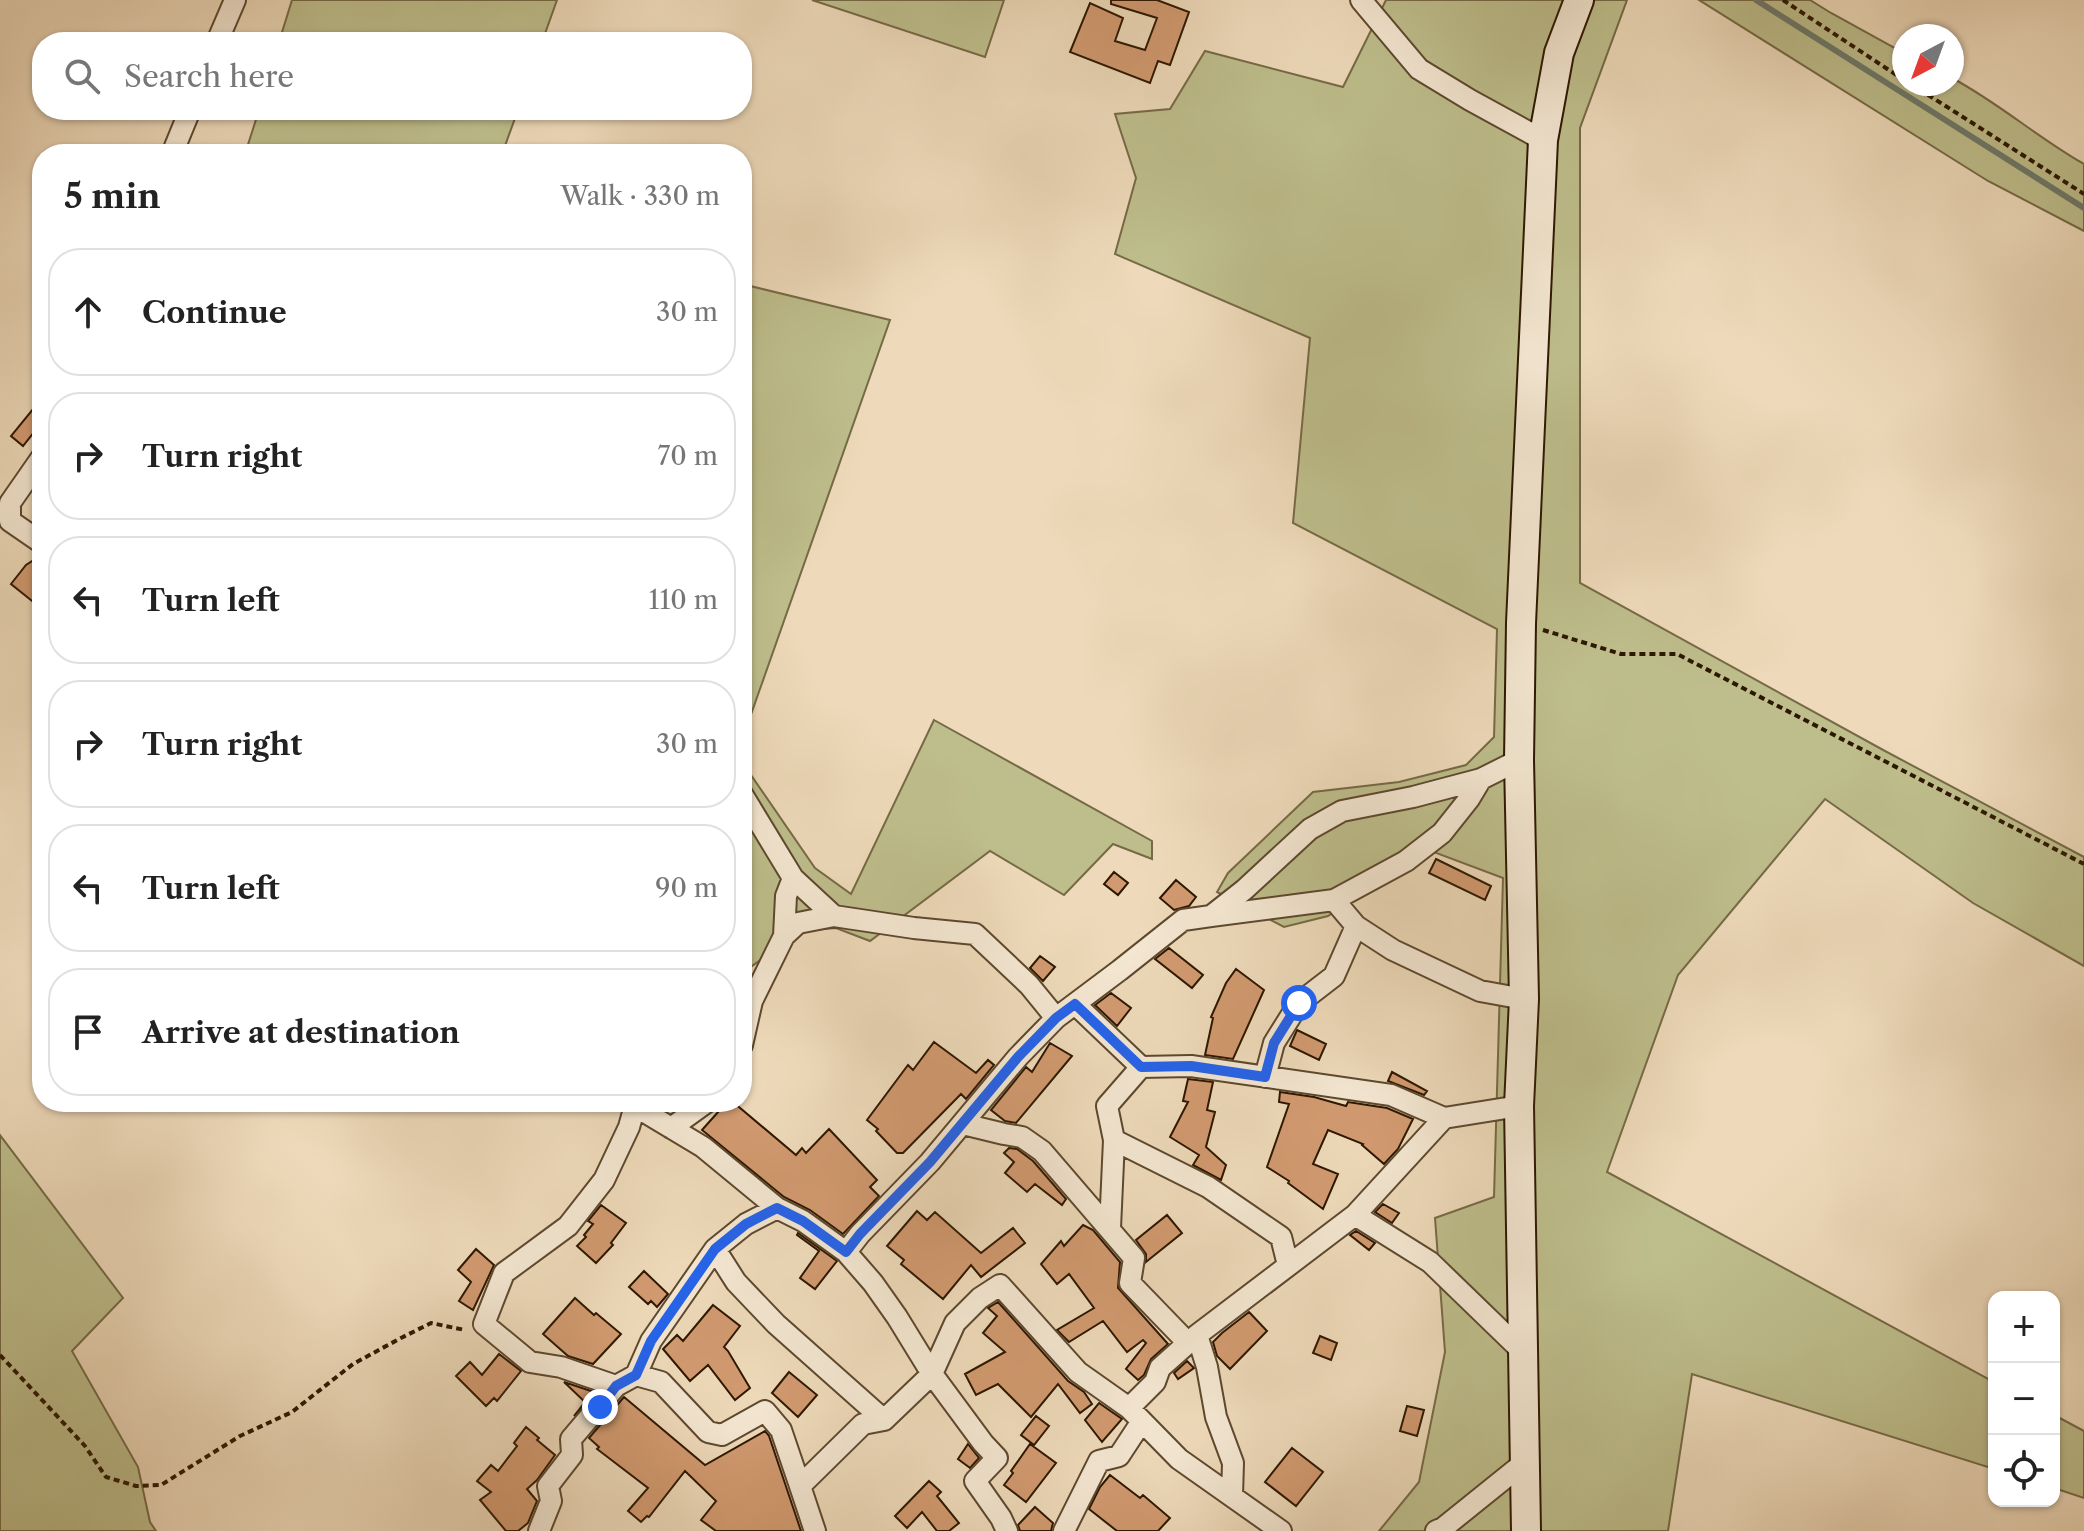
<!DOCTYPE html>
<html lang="en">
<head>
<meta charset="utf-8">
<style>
	body { margin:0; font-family:"Libre Caslon Text",serif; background:#f6f6f6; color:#222 }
	.controls { position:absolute; right:24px; bottom:24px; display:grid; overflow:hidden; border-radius:16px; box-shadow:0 2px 6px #0004 }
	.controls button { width:72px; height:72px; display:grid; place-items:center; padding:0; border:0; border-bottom:2px solid #e0e0e0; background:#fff; color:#222; font:40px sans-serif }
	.compass { position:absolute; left:1892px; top:24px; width:72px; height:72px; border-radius:50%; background:#fff; box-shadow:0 2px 6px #0004; rotate:221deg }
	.stop { position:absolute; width:24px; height:24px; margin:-18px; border:6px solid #2563eb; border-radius:50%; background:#fff }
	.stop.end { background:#2563eb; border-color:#fff; box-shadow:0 2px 8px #0008 }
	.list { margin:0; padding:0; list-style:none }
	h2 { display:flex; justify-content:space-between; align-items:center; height:104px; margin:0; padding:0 32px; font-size:34px }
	h2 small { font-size:26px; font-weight:400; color:#767676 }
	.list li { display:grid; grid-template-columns:52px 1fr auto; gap:24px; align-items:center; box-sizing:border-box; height:128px; margin:0 16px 16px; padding:0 16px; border:2px solid #e0e0e0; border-radius:32px }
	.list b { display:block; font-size:30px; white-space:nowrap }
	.list em { font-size:26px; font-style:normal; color:#767676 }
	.icon { flex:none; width:44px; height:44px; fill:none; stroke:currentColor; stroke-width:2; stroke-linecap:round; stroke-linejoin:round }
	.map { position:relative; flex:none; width:2084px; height:1531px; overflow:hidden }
	.search { position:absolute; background:#fff; box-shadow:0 2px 6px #0004; left:32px; top:32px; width:720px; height:88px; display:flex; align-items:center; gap:20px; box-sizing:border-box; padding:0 28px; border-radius:32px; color:#767676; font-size:30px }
	.panel { position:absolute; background:#fff; box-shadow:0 2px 6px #0004; left:32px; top:144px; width:720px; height:968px; border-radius:32px }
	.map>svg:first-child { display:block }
</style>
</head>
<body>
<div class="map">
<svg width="2084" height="1531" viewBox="0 0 2084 1531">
	<rect width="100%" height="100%" fill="#eedaba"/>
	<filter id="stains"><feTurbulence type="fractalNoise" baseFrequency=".0025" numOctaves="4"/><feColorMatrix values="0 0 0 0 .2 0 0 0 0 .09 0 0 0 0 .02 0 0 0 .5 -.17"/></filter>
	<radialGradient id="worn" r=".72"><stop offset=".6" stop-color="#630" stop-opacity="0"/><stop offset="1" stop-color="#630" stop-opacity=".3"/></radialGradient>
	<path fill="#bebe8c" stroke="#766a46" stroke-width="2" d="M292,0H557L542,42H279Z
		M812,0H1004L985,57Z
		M1386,0H1627L1580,128V583L1885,751L2084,857V966L1973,903L1825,799L1678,975L1607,1172L1994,1382V1469L1692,1374L1668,1531H1379L1419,1482L1445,1352L1435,1218L1494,1197L1503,878L1426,849L1328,916L1284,927L1217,892L1228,873L1313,792L1399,782L1466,765L1494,737L1497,629L1293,523L1310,338L1115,254L1136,178L1115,114L1170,109L1205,51L1343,87Z
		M1699,0H1810L1831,13L1904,53V84H1952V78C1999,103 2038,138 2084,164V231L1988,181Z
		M259,110H518L502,154H245Z
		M742,284L890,320L742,740Z
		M934,720L1152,841V859L1113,844L1064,895L990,851L870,941L836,928L801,931L752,966L742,962V762L815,868L851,894Z
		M0,1135L123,1298L72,1351L138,1467L150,1522L156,1531H0Z
		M2054,1415L2084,1431V1498L2054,1488Z"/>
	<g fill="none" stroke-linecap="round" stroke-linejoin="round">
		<path stroke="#6e796a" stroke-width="6" d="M1756,0L2084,208"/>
	</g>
	<path fill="#d29a70" stroke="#2d1700" stroke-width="2" d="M1111,0H1157L1189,12L1170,65L1158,61L1150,83L1070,52L1090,3L1123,18L1115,41L1145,50L1157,18L1111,4Z
		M42,398V422L23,446L11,436Z
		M40,556H42V609L11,584L26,565Z
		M1436,859L1491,886L1485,900L1429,873Z
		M1114,872L1128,883L1118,895L1104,884Z
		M1176,880L1196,897L1189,906L1174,910L1160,898Z
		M1169,948L1203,975L1192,988L1155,959Z
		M1040,956L1055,967L1043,981L1030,968Z
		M1236,969L1264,990L1233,1059L1205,1055L1213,1018L1211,1017L1226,983Z
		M1111,993L1131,1008L1117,1026L1095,1005Z
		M1297,1030L1326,1044L1319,1060L1290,1046Z
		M934,1042L976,1073L988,1060L994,1065L966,1099L961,1094L903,1153H897L876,1131L878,1129L867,1120L908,1065L913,1070Z
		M1050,1043L1072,1056L1016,1123L1005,1121L991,1110L1026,1067L1032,1072Z
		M1392,1072L1427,1091L1424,1095L1388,1081Z
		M1188,1079L1213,1082L1207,1110L1215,1112L1206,1147L1226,1165L1221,1180L1193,1165L1199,1155L1170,1137L1188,1102L1183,1101Z
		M1280,1092L1314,1097L1346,1106L1348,1102L1387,1108L1413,1119L1398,1149L1384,1164L1362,1145L1363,1144L1328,1130L1313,1164L1338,1174L1323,1209L1288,1183L1289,1181L1267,1167L1289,1104L1279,1102Z
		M727,1102H733L796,1155L802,1148L806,1153L829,1129L877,1180L870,1187L879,1196L843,1234L810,1210L784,1197L702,1130Z
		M1009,1148L1017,1149L1033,1161L1066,1199L1062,1205L1035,1184L1027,1192L1005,1173L1014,1162L1004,1153Z
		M1383,1204L1399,1213L1392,1223L1375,1212Z
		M601,1205L626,1223L611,1243L613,1245L596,1263L577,1246L586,1237L584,1235L593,1224L588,1221Z
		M917,1211L927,1220L935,1212L981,1253L1013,1228L1025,1243L981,1277L971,1265L943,1299L901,1264L904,1260L887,1246Z
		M1167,1215L1182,1233L1146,1262V1254L1136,1240Z
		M1083,1225L1093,1230L1120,1262L1118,1288L1168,1344L1151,1359L1144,1375L1138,1380L1126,1369L1146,1343L1143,1340L1127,1352L1103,1321L1069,1342L1057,1330L1094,1308L1069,1274L1057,1284L1041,1264L1061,1241L1064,1246Z
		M1356,1231L1375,1243L1369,1250L1350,1235Z
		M798,1233L837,1261L815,1289L800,1278L819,1251L797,1235Z
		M476,1249L494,1265L473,1310L459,1301L471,1282L458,1270Z
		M644,1271L668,1294L657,1307L651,1301L648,1304L629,1287Z
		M575,1298L594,1315L596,1313L621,1334L593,1364L568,1356L543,1334Z
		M998,1302L1068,1381L1084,1392L1092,1404L1080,1413L1058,1384L1031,1417L998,1384L976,1395L965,1374L1005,1352L983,1333L997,1316L988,1308Z
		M713,1305L740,1326L724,1347L728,1351L750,1388L735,1400L708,1365L690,1381L663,1349L677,1335L683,1341Z
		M1249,1312L1267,1331L1230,1369L1217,1356L1213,1342L1222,1333Z
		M1320,1336L1337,1343L1331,1360L1313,1353Z
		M499,1354L521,1371L497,1401L494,1398L486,1406L456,1376L470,1362L482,1375Z
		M1187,1361L1194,1368L1178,1379L1174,1373Z
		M789,1372L817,1395L798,1417L772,1393Z
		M564,1382L594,1392L574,1416L585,1402Z
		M624,1397L705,1465L765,1431L769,1436L801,1531H716L701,1520L716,1501L685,1471L649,1517L647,1516L641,1522L628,1511L648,1488L597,1449L599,1447L589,1438Z
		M1099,1403L1122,1419L1102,1442L1085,1420Z
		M1407,1406L1424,1410L1417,1436L1400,1431Z
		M1036,1416L1049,1426L1034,1445L1021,1435Z
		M526,1427L539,1438L537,1440L555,1455L537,1480L527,1489L537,1501L528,1523L518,1531H506L480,1500L491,1492L477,1481L491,1465L498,1471L517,1446L514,1443Z
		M968,1444L979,1458L970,1468L958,1459Z
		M1030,1444L1056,1463L1026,1502L1004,1485L1013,1473L1011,1471Z
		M1292,1448L1323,1472L1296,1506L1265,1482Z
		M1110,1475L1140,1498L1143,1495L1170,1518L1158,1531H1117L1089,1509L1100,1487Z
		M929,1481L941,1492L937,1496L959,1523L949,1531H937L922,1512L907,1528L895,1516Z
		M1035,1507L1053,1523L1051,1531H1020L1018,1525Z"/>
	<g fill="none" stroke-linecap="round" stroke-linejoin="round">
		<defs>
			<path id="street" d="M1361,0L1419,69L1470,100L1543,140
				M217,42L235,0
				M172,154L190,110
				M42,457L10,503V521L42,543
				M742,794L793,878L834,916L914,928L975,934L1029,985L1056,1018L1120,970L1183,920L1211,916L1244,890L1310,829L1342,811L1413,797L1481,779L1519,760
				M1334,900L1356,926L1393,950L1480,991L1524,999
				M1211,916L1334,900L1406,861L1442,833L1469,799L1481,779
				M784,936L786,896L793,878
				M1075,1004L1141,1067L1191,1066L1391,1095L1444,1118
				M742,1045L752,1001L784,936L798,923L834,916
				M1141,1067L1107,1106L1114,1140L1208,1187L1281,1237L1288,1265
				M1265,1077L1274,1043L1299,1003L1334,976L1356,926
				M628,1102L703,1147L777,1208L803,1221L846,1252L873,1283L897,1317L932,1374L884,1420L863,1424L800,1486L815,1531
				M636,1102L629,1127L604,1180L568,1226L504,1273L484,1324L530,1362L561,1367L616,1386L636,1375L651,1341L715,1249L746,1224L777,1208
				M963,1124L1004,1134L1022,1137L1042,1151L1134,1258L1130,1283L1188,1343
				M671,1128L707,1102
				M1355,1215L1430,1262L1523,1352
				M1110,1228L1114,1140
				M715,1249L736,1282L776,1324L884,1420
				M846,1252L860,1234L930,1162L1018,1057L1056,1018
				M1197,1335L1207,1367L1216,1417L1233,1463L1232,1496
				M636,1375L661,1382L708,1432L722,1435L765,1411L781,1430L800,1486
				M1129,1408L1155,1382L1160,1368L1197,1335L1355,1215L1444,1118L1519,1106
				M539,1531L551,1501L548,1486L572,1455L571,1439L616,1386
				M1007,1531L1001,1518L975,1481L997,1458L983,1443L932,1374L955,1323L980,1298L1000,1285L1078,1372L1129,1408L1179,1459L1281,1531
				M1064,1531L1099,1461L1119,1456L1142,1421
				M1436,1531L1443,1528L1525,1462"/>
			<path id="secondary" d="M1526,1531L1519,1106L1524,999L1519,760L1521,623L1543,140L1559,53L1579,0"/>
		</defs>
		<use href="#street" stroke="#5d482e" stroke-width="24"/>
		<use href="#secondary" stroke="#2d1700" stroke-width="32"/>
		<path stroke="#2d1700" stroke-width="4" stroke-dasharray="6 4" stroke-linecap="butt" d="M1783,0L1904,80
			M1911,84L2084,194
			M1543,630L1621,654H1677L2084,864
			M0,1355L85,1446L106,1477L136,1486L161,1485L240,1436L292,1412L353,1364L401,1338L431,1323L465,1330"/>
		<use href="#street" stroke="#f4e7d2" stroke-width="20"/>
		<use href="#secondary" stroke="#f4e7d2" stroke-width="28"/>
	</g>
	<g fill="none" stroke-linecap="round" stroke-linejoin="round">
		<path stroke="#2563eb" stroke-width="10" d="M600,1407L616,1386L636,1375L651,1341L715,1249L746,1224L777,1208L803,1221L846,1252L860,1234L930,1162L1018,1057L1056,1018L1075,1004L1141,1067L1191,1066L1265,1077L1274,1043L1299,1003"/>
	</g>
	<rect width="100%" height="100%" filter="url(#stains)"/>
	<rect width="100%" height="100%" fill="url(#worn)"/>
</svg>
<div class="controls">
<button>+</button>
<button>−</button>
<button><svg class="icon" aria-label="locate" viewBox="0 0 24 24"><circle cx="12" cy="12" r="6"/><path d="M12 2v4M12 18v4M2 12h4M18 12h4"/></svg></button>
</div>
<svg class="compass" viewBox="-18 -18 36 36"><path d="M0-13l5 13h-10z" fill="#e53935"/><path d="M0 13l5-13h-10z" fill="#767676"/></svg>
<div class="stop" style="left:1299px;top:1003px"></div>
<div class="stop end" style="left:600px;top:1407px"></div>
<div class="search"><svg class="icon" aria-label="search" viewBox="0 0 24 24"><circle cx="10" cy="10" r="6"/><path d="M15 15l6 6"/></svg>Search here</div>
<section class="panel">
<h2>5 min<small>Walk · 330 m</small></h2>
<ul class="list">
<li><svg class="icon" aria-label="ahead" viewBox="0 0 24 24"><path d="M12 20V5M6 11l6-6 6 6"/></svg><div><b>Continue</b></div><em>30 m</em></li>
<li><svg class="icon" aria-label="right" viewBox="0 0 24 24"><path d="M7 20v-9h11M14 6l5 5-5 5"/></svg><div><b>Turn right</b></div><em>70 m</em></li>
<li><svg class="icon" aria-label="left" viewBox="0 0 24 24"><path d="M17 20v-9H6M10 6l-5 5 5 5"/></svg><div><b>Turn left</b></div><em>110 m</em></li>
<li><svg class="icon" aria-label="right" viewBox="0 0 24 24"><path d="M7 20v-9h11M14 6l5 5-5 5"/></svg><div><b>Turn right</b></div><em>30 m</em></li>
<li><svg class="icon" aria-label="left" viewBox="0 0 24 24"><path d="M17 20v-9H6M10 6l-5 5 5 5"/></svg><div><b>Turn left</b></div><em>90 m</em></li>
<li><svg class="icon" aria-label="arrive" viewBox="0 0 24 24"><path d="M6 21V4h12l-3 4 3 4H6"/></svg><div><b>Arrive at destination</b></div></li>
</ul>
</section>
</div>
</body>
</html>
